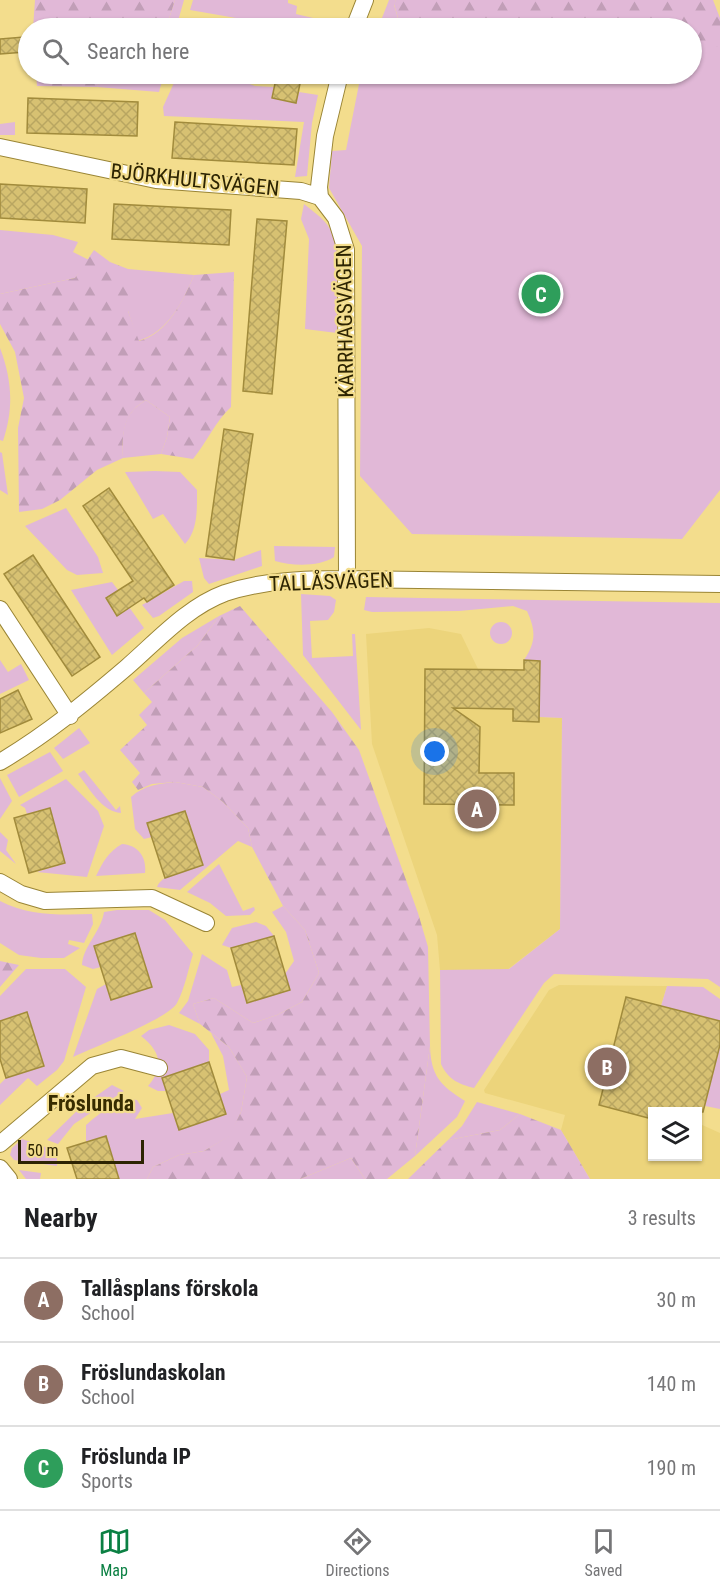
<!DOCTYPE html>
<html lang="en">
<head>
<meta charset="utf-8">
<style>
	body { margin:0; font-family:"Roboto Condensed",sans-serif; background:#f2f2f2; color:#202124 }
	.controls { position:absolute; right:18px; bottom:18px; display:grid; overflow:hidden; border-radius:0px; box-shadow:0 2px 4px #0004 }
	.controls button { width:54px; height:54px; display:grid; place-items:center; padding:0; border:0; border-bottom:2px solid #e0e0e0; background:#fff; color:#202124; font:30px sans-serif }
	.scale { position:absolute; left:18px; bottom:15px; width:126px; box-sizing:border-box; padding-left:6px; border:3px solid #2d2402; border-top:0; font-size:16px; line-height:21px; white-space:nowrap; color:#2d2402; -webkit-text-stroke:4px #f3dd8d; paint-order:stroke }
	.you { position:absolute; left:435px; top:752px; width:21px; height:21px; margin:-15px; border:4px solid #fff; border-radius:50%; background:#1a73e8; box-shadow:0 0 0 9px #1a73e833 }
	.badge { display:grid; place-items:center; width:39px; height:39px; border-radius:50%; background:#0b8043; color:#fff; font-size:20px; font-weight:700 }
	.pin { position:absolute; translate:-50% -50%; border:3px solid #fff; box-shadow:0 2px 6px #0006 }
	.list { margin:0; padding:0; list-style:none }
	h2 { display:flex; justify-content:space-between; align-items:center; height:78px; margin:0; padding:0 24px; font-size:26px }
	h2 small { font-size:20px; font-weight:400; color:#757577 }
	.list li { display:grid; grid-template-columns:39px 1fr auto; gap:18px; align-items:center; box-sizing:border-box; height:84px; padding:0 24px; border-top:2px solid #e0e0e0 }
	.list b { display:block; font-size:22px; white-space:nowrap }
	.list p { margin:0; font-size:20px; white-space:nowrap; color:#757577 }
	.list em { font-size:20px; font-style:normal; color:#757577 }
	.icon { flex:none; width:33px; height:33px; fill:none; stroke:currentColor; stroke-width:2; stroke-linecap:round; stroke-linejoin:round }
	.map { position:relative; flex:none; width:720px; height:1179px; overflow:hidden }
	.search { position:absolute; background:#fff; box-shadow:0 2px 4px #0004; left:18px; right:18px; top:18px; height:66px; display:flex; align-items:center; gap:15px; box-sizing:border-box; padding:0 21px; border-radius:33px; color:#757577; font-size:22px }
	.sheet { height:330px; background:#fff }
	nav { display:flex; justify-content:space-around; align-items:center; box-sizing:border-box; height:84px; border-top:2px solid #e0e0e0; background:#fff; font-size:16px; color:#757577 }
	nav a { display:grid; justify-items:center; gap:3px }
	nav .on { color:#0b8043 }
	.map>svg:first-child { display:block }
</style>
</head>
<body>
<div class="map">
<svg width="720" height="1179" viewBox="0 0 720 1179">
	<defs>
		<pattern id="forest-firs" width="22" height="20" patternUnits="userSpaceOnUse" patternTransform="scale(1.5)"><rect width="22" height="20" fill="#e1b8d7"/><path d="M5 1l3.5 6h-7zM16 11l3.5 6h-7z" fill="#c19eb7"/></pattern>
		<pattern id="building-cross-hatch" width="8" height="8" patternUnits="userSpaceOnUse" patternTransform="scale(1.5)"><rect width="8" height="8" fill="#d7c172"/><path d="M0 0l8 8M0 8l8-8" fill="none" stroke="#b9a661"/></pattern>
	</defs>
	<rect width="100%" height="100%" fill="#f3dd8d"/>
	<path fill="#ecd47b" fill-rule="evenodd" d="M429,628L461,634L478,669L524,670V660L540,661L539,717L562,718L560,929L507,970H440L437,935L372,744L366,634Z
		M559,985L667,986L661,1006L720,1021V1045L700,1124L720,1133V1179H590L561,1130L565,1115L485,1093L484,1090L549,990ZM652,1112H698V1156H652Z"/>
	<path fill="#e1b8d7" d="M175,0H184L176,28H166Z
		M193,0H288V3L297,6L296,14L326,21L340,18L337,28H294L190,10Z
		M389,0H396L394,5L401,28H378Z
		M692,47H720V490L682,539L412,534L360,476L362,246L329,188L332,151L346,150L361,74H692Z
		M105,74H164L159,92L97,87Z
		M178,74H223L255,86L274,87L272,98L296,103L299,92L318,95L312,123L307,176L295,177L304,122L164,116L163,107Z
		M15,122V135H0V124Z
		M304,204C311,210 319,215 325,222C346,246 339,303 337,333L305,329L309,239L301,219Z
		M0,230L53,235L78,242L73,252L89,260L75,278L0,294Z
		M128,269L194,275C183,302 168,332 138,341L128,311Z
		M0,348C12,380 14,408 3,441L0,440Z
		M146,400L170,417L167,437L161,454L123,458C122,433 122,414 146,400Z
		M0,452L2,453L8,495L0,490Z
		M155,471L180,472L197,490C197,509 198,530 185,544L163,514L153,519L125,472Z
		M66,508L98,557L103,573L77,575L67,570L25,526Z
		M274,546L335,547L334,557C319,567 292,566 275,561Z
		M261,550L262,566L209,584L204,578L199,558L234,560Z
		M184,581H192L193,592L159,616L153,618L142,605Z
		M112,582L118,590L106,599L117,616L129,607L144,628L112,655L71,590Z
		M301,594L330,596L336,600L334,612L328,620L310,621L312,658L353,656L352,634H355L361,730L303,655Z
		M366,597L720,603V987L708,979L554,974L544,983L474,1088C458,1084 448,1079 441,1064L440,970L509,969L560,929L562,718L539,717L540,661L524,660C536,642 536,631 527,611L513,606L459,611L372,612L364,610Z
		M219,616L198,645L144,693L133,680L182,638Z
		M490 633a11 11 0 1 1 22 0a11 11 0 1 1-22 0Z
		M0,660L8,672L21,664L29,680L0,694Z
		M79,728L90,743L63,759L54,748Z
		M50,752L63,771L19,797L7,775Z
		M84,770L116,810L120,806L121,813C102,812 89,788 78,774Z
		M0,778L12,801L0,819Z
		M66,779L98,811L104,826L87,877L37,872L65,863L50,808L27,814L25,808L20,805Z
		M175,782L203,787L223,802L248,828L252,847L238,841L180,890L157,887C162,873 190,870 203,865L185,811L148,823L152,837L144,839L135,829L131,797C144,785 158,784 175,782Z
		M0,832L8,840L6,850L16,864L0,851Z
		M122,844C138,845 147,857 145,873L96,876C103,862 108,852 122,844Z
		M219,864L243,911L254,907L255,910L250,915L226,916L210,903L187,892Z
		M0,901C28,916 61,915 92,914L93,924L84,943L69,940L68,944L80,948L64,958H41L19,955L0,943Z
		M283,906L305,930L319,973L302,1002L277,1015L253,1023L214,998L193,1004L200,1024L179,1013L188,1001L202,954L227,970L232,987L241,985L247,1003L290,990L285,974L294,961L286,932L272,912Z
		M117,910H149L165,920L193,954C188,970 185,988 177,1003C168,1019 94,1047 73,1057L97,989L106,984L112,1000L152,987L134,933L94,946L101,967L93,969L82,965C83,946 101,932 104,912Z
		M256,922L266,926L274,936L231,948L222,945L232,928Z
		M26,969H65L86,987L64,1061L57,1070L37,1086L28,1078L0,1105V1084L6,1078L44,1066L26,1012L0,1021V996Z
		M667,986L703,987L720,999V1021L661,1006Z
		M169,1025L195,1034L209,1050V1062L162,1078L166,1091H158L148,1086C165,1066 160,1051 141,1036L149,1030Z
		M211,1033L229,1047L247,1077L241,1112L230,1136L204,1151L179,1155L153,1167L147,1179H119L106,1136L86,1142V1125C102,1112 116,1098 137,1100L142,1108L135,1119L173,1113L179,1130L226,1114L220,1094L229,1090L223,1056Z
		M720,1045V1109L705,1106Z
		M430,1046C431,1076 440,1085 465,1101L457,1117L415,1156Z
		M112,1085L124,1091L74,1124L58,1144L47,1140L83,1105Z
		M477,1102L520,1114L500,1130L448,1140L462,1126Z
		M22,1139L57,1151V1166L14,1160L10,1155L12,1148Z
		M351,1158L365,1179H300Z
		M19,1170L41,1173L40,1179H26Z"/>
	<path fill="url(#forest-firs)" d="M35,0H175L166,28H33Z
		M396,0H713L720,18V47H692V28H401L394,4Z
		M36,74H105L97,87L37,86Z
		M94,250L110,262L128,269V311L139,341C168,333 183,301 194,275L234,272L231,407C215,422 207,442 193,459L161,454L167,437L170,417L146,400C123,413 122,434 123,458L97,470L60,500L42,509L19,512L18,428L24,398L15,352L0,324V294L75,278Z
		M240,606L332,712L359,750L418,913L428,947L430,1046L415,1156L387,1179H365L351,1158L300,1179H147L153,1167L179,1155L204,1151L229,1136L241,1112L247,1077L229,1047L200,1024L193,1004L214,998L253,1023L277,1015L302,1002L319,973L305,930L283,906L252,847L248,828L223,802L203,787L175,782L152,784L138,790L132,782L140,773L120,750L147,725L139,715L152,702L144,693L198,645L219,616Z
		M0,961L19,965L0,987Z
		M520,1114L561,1130L590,1179H408L448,1140L500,1130Z"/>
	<path fill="url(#building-cross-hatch)" stroke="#a18b3c" stroke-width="1.5" d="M24,37L25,52L0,54V39Z
		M277,74H302L296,103L272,98Z
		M28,98L138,102L137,136L27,133Z
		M175,122L297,129L294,165L172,158Z
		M0,184L87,189L85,223L0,218Z
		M114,204L231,210L229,245L112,239Z
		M257,219L287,221L272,394L243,391Z
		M224,429L253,434L234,560L206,556Z
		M109,488L174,585L147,602L144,598L117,616L106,598L133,581L83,506Z
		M33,555L100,657L72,676L4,574Z
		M524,660L540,661L539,722L513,721V709L453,708L480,727L479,773H514V805L424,804L425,669L524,670Z
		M18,690L32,719L0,733V699Z
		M50,808L65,863L29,873L14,818Z
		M185,811L203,865L165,878L147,823Z
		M135,933L152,987L111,1000L94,946Z
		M274,936L290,990L247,1003L231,948Z
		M626,997L720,1021V1045L703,1112H652V1119L599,1105Z
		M27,1012L44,1066L6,1078L0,1059V1021Z
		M209,1062L226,1114L179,1130L162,1078Z
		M106,1136L119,1179H77L67,1148Z"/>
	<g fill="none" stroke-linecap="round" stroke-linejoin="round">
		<defs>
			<path id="minor" d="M354,28L365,0
				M340,74L325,136L319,187L320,197L336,218L346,250L347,579
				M0,147L156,180L301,191L320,197
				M0,609L70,716
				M0,762C47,734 86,702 127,667C157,641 187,607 225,593C264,580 306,579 347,579L720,584
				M0,882L21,894L45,901L152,898L206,923
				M0,1144L92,1066L121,1058L159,1068
				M0,1168L9,1179"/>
		</defs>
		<use href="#minor" stroke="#9a8535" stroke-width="18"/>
		<use href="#minor" stroke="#fff" stroke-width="16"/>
	</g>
	<g text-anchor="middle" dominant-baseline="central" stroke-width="4.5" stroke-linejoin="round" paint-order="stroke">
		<g font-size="21" fill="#2d2402" stroke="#f3dd8d">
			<text transform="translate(195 180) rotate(6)">BJÖRKHULTSVÄGEN</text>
			<text transform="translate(345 321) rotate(-91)">KÄRRHAGSVÄGEN</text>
			<text transform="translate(331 582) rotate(-2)">TALLÅSVÄGEN</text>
		</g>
		<g font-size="22" font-weight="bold" fill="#372c00" stroke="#f3dd8d">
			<text x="91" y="1103">Fröslunda</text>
		</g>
	</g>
</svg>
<div class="controls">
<button><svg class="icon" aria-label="layers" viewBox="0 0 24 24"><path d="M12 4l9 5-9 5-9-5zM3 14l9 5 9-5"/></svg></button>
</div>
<div class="scale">50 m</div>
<div class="you"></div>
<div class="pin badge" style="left:477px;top:809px;background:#8d6e63">A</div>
<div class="pin badge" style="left:607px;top:1067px;background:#8d6e63">B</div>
<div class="pin badge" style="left:541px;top:294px;background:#2e9e5b">C</div>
<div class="search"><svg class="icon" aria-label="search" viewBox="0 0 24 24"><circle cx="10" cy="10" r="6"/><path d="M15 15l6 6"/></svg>Search here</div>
</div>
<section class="sheet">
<h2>Nearby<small>3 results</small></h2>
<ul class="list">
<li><span class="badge" style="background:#8d6e63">A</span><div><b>Tallåsplans förskola</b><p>School</p></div><em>30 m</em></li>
<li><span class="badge" style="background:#8d6e63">B</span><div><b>Fröslundaskolan</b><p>School</p></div><em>140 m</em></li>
<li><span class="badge" style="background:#2e9e5b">C</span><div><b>Fröslunda IP</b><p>Sports</p></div><em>190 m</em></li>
</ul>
</section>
<nav>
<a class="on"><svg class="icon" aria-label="map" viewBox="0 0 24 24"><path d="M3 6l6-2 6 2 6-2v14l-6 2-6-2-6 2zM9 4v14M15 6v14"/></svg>Map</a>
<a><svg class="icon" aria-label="directions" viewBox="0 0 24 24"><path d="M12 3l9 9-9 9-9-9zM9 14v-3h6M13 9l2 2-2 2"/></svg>Directions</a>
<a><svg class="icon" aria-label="saved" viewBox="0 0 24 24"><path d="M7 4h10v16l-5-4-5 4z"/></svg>Saved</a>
</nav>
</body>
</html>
